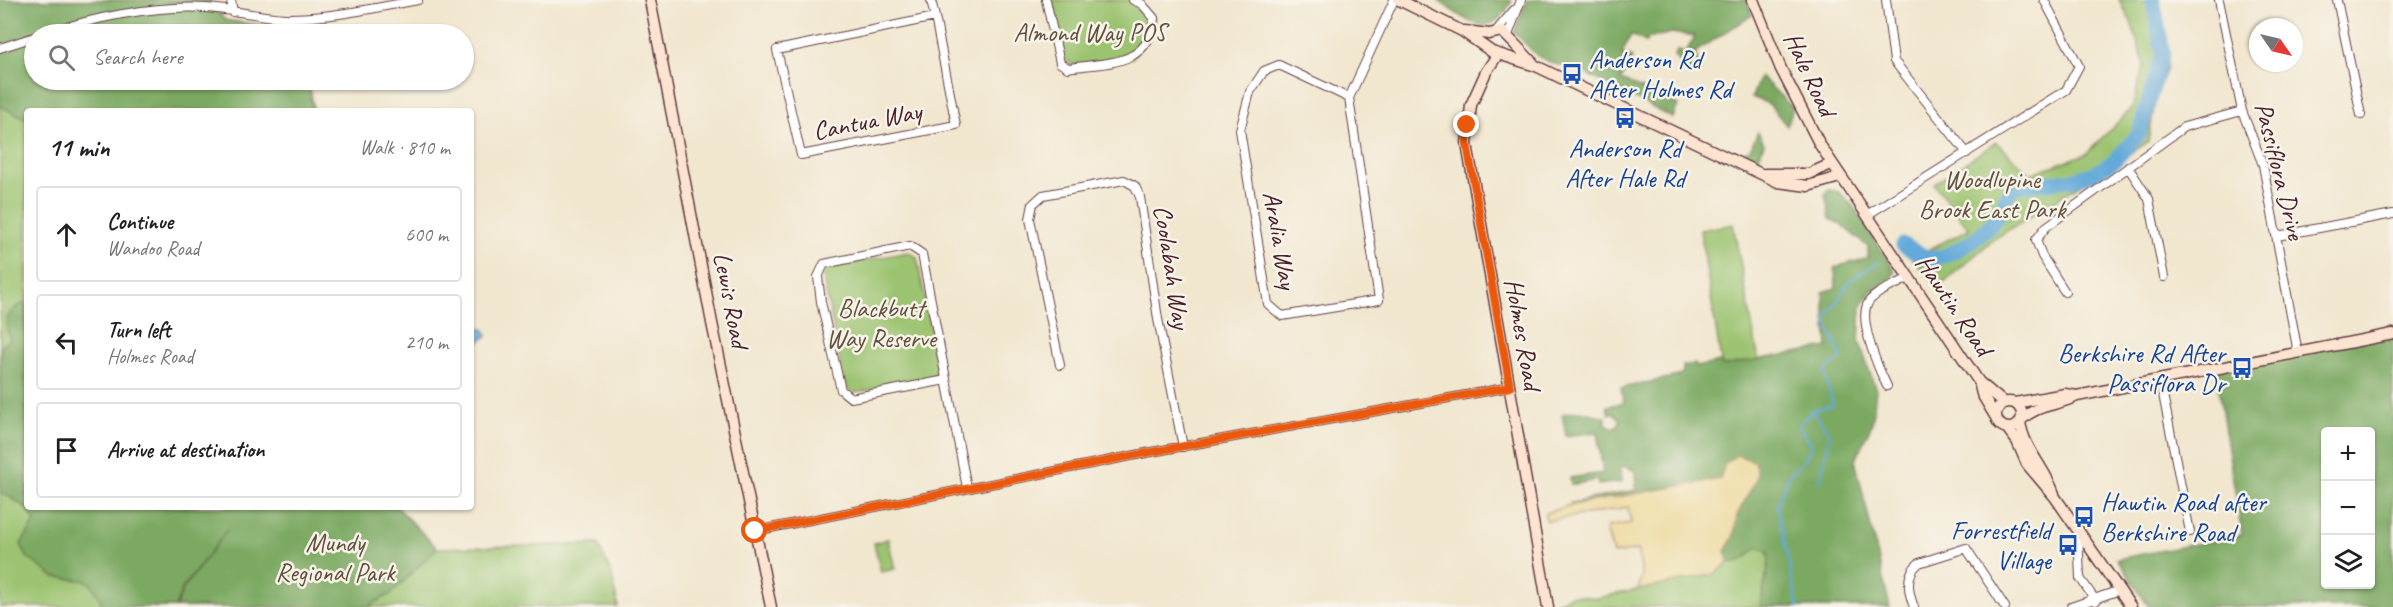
<!DOCTYPE html>
<html lang="en">
<head>
<meta charset="utf-8">
<style>
	body { margin:0; font-family:Caveat,sans-serif; background:#f6f6f6; color:#202124 }
	.controls { position:absolute; right:18px; bottom:18px; display:grid; overflow:hidden; border-radius:6px; box-shadow:0 2px 4px #0004 }
	.controls button { width:54px; height:54px; display:grid; place-items:center; padding:0; border:0; border-bottom:2px solid #e0e0e0; background:#fff; color:#202124; font:30px sans-serif }
	.compass { position:absolute; left:2249px; top:18px; width:54px; height:54px; border-radius:50%; background:#fff; box-shadow:0 2px 4px #0004; rotate:124deg }
	.stop { position:absolute; width:18px; height:18px; margin:-14px; border:4px solid #ea580c; border-radius:50%; background:#fff }
	.stop.end { background:#ea580c; border-color:#fff; box-shadow:0 2px 6px #0008 }
	.list { margin:0; padding:0; list-style:none }
	h2 { display:flex; justify-content:space-between; align-items:center; height:78px; margin:0; padding:0 24px; font-size:26px }
	h2 small { font-size:20px; font-weight:400; color:#757577 }
	.list li { display:grid; grid-template-columns:39px 1fr auto; gap:18px; align-items:center; box-sizing:border-box; height:96px; margin:0 12px 12px; padding:0 12px; border:2px solid #e0e0e0; border-radius:6px }
	.list b { display:block; font-size:22px; white-space:nowrap }
	.list p { margin:0; font-size:20px; white-space:nowrap; color:#757577 }
	.list em { font-size:20px; font-style:normal; color:#757577 }
	.icon { flex:none; width:33px; height:33px; fill:none; stroke:currentColor; stroke-width:2; stroke-linecap:round; stroke-linejoin:round }
	.map { position:relative; flex:none; width:2393px; height:607px; overflow:hidden }
	.search { position:absolute; background:#fff; box-shadow:0 2px 4px #0004; left:24px; top:24px; width:450px; height:66px; display:flex; align-items:center; gap:15px; box-sizing:border-box; padding:0 21px; border-radius:33px; color:#757577; font-size:22px }
	.panel { position:absolute; background:#fff; box-shadow:0 2px 4px #0004; left:24px; top:108px; width:450px; height:402px; border-radius:6px }
	.map>svg:first-child { display:block }
</style>
</head>
<body>
<div class="map">
<svg width="2393" height="607" viewBox="0 0 2393 607">
	<rect width="100%" height="100%" fill="#f7f3e8"/>
	<filter id="ink" filterUnits="userSpaceOnUse"><feTurbulence type="fractalNoise" baseFrequency=".0167" numOctaves="2"/><feDisplacementMap in="SourceGraphic" scale="12" xChannelSelector="R" yChannelSelector="G"/><feConvolveMatrix kernelMatrix="1 2 1 2 8 2 1 2 1" color-interpolation-filters="sRGB"/></filter>
	<filter id="wash" filterUnits="userSpaceOnUse"><feTurbulence type="fractalNoise" baseFrequency=".008" numOctaves="4" result="noise"/><feDisplacementMap in="SourceGraphic" scale="24" xChannelSelector="R" yChannelSelector="G"/><feGaussianBlur stdDeviation="1.35" result="paint"/><feColorMatrix in="noise" values="0 0 0 0 0 0 0 0 0 0 0 0 0 0 0 0 0 1.4 0 .05"/><feComposite in="paint" operator="in"/></filter>
	<g filter="url(#wash)">
		<rect width="100%" height="100%" fill="#f1e6ce"/>
		<path fill="#9bc36f" stroke="#72714d" stroke-width="1.5" d="M0,0H208L225,20L301,30L302,34H34V80H309L314,111H27V507H397L437,548L598,544L612,575L618,607H0Z
			M1050,0H1133L1154,18L1153,30L1132,58L1073,65L1063,58Z
			M2119,0H2159L2167,68L2156,97L2148,142L1994,239L1938,287L1912,258L1969,229L1934,184L1996,142L2030,174L2086,154L2132,108L2144,63L2131,22Z
			M1733,224L1759,361L1722,367L1700,230Z
			M908,252L917,257L939,369L934,377L854,393L845,387L823,277L828,268Z
			M888,539L895,569L881,572L874,543Z
			M1757,547L1765,548L1770,557L1760,607H1554L1553,604L1572,595L1597,598L1714,574L1729,562H1734Z"/>
		<path fill="#7ca962" stroke="#636446" stroke-width="1.5" fill-rule="evenodd" d="M0,0H208L226,21L300,30L301,34H34V80H308L313,111H27V119L0,106Z
			M1437,0H1512C1490,45 1467,20 1437,0Z
			M1527,0H1747L1752,15L1695,52L1700,71L1688,72L1674,56L1678,50L1685,54L1695,36L1671,33L1647,39L1646,42L1631,35L1622,54L1632,58L1621,80L1678,105L1673,118L1575,68L1554,64L1537,56L1514,32Z
			M1760,76L1793,108L1787,126L1769,104L1752,97Z
			M1758,132L1764,143L1757,163L1747,160L1742,153L1750,149Z
			M1829,190L1839,192L1853,206L1895,271L1890,280L1871,291L1861,307L1859,341L1876,390L1872,424L1855,460L1890,607H1760L1769,563L1768,551L1757,547C1749,556 1741,563 1729,562C1720,551 1730,547 1733,536C1735,529 1734,521 1738,513C1745,494 1763,483 1754,461L1723,474L1720,479L1571,505V503L1636,490L1635,471L1627,467H1621L1622,482L1598,485L1597,480L1571,485L1570,478L1603,473L1597,432L1566,436L1562,414L1581,411L1606,417V424L1613,428L1619,424L1620,419L1615,414H1609L1607,406L1624,403L1621,388L1678,376L1683,372V366L1695,364L1696,367L1721,362L1722,366L1828,347L1823,292L1836,288L1835,267L1868,258V247L1840,224L1830,219L1825,194Z
			M25,303L27,507H397L437,548L391,594L367,607H176L183,589L227,530L182,589L175,607H104L93,587L87,581L54,577L27,557L21,544L35,522C31,509 12,498 0,492V348L10,339C3,321 6,310 25,303Z
			M2393,334V607H2149L2117,559L2242,535L2215,369ZM2326,432H2370V584H2326Z"/>
		<path fill="#eeda9e" stroke="#9c7c64" stroke-width="1.5" d="M1736,455L1754,461L1757,472L1756,480L1737,515L1734,535L1725,551L1729,562L1714,574L1638,590L1642,575L1638,550L1613,554L1606,527L1631,523L1628,507L1546,521L1545,513L1571,505L1720,479L1725,464Z"/>
		<path fill="#64a9d9" stroke="#576482" stroke-width="1.5" d="M471,314L477,327L485,330L487,336L471,347Z"/>
		<g fill="none" stroke-linecap="round" stroke-linejoin="round">
			<path stroke="#64a9d9" stroke-width="2" d="M1820,483L1830,434L1812,410L1833,405L1824,371L1842,358L1825,320L1851,280L1879,262
				M1798,607L1777,506L1789,475L1804,461L1812,444L1798,427L1812,411"/>
			<path stroke="#64a9d9" stroke-width="15" d="M1903,245L1930,259C1955,256 1984,236 1998,215C2005,205 2004,194 2015,186L2071,180L2095,173L2114,161L2139,134L2163,53L2153,0"/>
		</g>
	</g>
	<g filter="url(#ink)">
		<g fill="none" stroke-linecap="round" stroke-linejoin="round">
			<defs>
				<path id="street" d="M231,0L233,12
					M931,0L935,17L956,125L801,155L777,50L935,17
					M1046,0L1060,63L1068,68C1106,62 1150,67 1154,18L1142,4L1133,0
					M1886,0L1894,61L1967,153
					M2219,0L2242,111L2263,165L2298,353
					M2337,0L2361,115
					M1497,30L1514,10
					M43,34C94,18 151,5 205,8C233,9 262,18 291,18C334,17 376,8 418,0
					M1508,35L1521,0
					M0,48L34,37
					M1349,98L1279,65L1264,71L1250,92L1240,130L1268,304L1282,316L1379,300L1349,98L1394,0
					M2128,167L2149,199L2164,277
					M1867,215L2066,90L2079,66L2044,0
					M2277,236L2393,214
					M2065,292L2042,256L2036,240L2046,227L2184,127L2242,111
					M1060,365L1030,219L1033,204L1043,195L1124,180L1135,186L1140,197L1158,319L1183,447
					M2160,379L2190,532
					M946,380L851,398L841,390L821,302L818,277L824,264L910,246L922,254L967,488
					M1887,386C1879,370 1859,323 1867,305C1872,292 1898,285 1910,277
					M755,531L1146,453L1510,387
					M2078,532L2080,578L2096,601
					M1914,607C1908,592 1905,574 1919,563L1966,548L2005,607
					M2071,607L2120,590"/>
				<path id="secondary" d="M650,0L712,323L771,607
					M1399,0L1462,31L1492,52L1536,66L1778,182L1808,186L1840,177
					M1753,0L1781,69L1820,145L1979,382L2004,403
					M1465,31L1489,34L1502,31L1533,63
					M1498,54L1486,72L1471,105L1467,144L1548,607
					M1765,174H1809L1831,164
					M1979,382L1982,394L1995,416
					M1996 415a13 13 0 1 1 26 0a13 13 0 1 1-26 0Z
					M2015,403L2065,394L2077,396
					M2021,420C2037,404 2057,406 2077,396L2393,334
					M2020,422C2024,450 2046,469 2054,494
					M2007,428L2017,441L2027,464L2055,497L2131,607"/>
			</defs>
			<use href="#street" stroke="#633d43" stroke-width="10"/>
			<use href="#secondary" stroke="#633d43" stroke-width="13"/>
			<use href="#street" stroke="#fff" stroke-width="8"/>
			<use href="#secondary" stroke="#fde4d1" stroke-width="10"/>
		</g>
	</g>
	<g fill="none" stroke-linecap="round" stroke-linejoin="round" filter="url(#ink)">
		<path stroke="#ea580c" stroke-width="8" d="M755,531L1146,453L1510,387L1467,144V125"/>
	</g>
	<defs>
		<symbol id="bus-bare" viewBox="-9 -9 18 18"><path d="M-5-6H5V4H4V6H2V4H-2V6H-4V4H-5ZM-3.5-4V0h7V-4ZM-3.5 1.2v1.5H-2V1.2ZM2 1.2v1.5H3.5V1.2Z" fill="#1a4fb4" stroke="#f7f3e8" stroke-width="2.5" paint-order="stroke"/></symbol>
	</defs>
	<g fill-rule="evenodd">
		<use href="#bus-bare" x="1557" y="59" width="30" height="30"/>
		<use href="#bus-bare" x="1610" y="103" width="30" height="30"/>
		<use href="#bus-bare" x="2227" y="353" width="30" height="30"/>
		<use href="#bus-bare" x="2069" y="502" width="30" height="30"/>
		<use href="#bus-bare" x="2053" y="530" width="30" height="30"/>
	</g>
	<g text-anchor="middle" dominant-baseline="central" stroke-width="5" stroke-linejoin="round" paint-order="stroke">
		<g font-size="26" fill="#62503f" stroke="#f7f3e8">
			<text x="1090" y="32">Almond Way POS</text>
			<text x="1992" y="179">Woodlupine<tspan x="1992" dy="30">Brook East Park</tspan></text>
			<text x="881" y="308">Blackbutt<tspan x="881" dy="30">Way Reserve</tspan></text>
			<text x="335" y="542">Mundy<tspan x="335" dy="30">Regional Park</tspan></text>
		</g>
		<g font-size="26" fill="#164399" stroke="#f7f3e8" text-anchor="start">
			<text x="1589" y="59">Anderson Rd<tspan x="1589" dy="30">After Holmes Rd</tspan></text>
			<text x="1625" y="148" text-anchor="middle">Anderson Rd<tspan x="1625" dy="30">After Hale Rd</tspan></text>
			<text x="2225" y="353" text-anchor="end">Berkshire Rd After<tspan x="2225" dy="30">Passiflora Dr</tspan></text>
			<text x="2101" y="502">Hawtin Road after<tspan x="2101" dy="30">Berkshire Road</tspan></text>
			<text x="2051" y="530" text-anchor="end">Forrestfield<tspan x="2051" dy="30">Village</tspan></text>
		</g>
		<g font-size="26" fill="#4a1f2b" stroke="#f7f3e8">
			<text transform="translate(1810 74) rotate(65)">Hale Road</text>
			<text transform="translate(867 121) rotate(-11)">Cantua Way</text>
			<text transform="translate(2280 171) rotate(76)">Passiflora Drive</text>
			<text transform="translate(1280 240) rotate(80)">Aralia Way</text>
			<text transform="translate(1172 267) rotate(81)">Coolabah Way</text>
			<text transform="translate(731 300) rotate(79)">Lewis Road</text>
			<text transform="translate(1954 305) rotate(56)">Hawtin Road</text>
			<text transform="translate(1523 334) rotate(80)">Holmes Road</text>
		</g>
	</g>
</svg>
<div class="controls">
<button>+</button>
<button>−</button>
<button><svg class="icon" aria-label="layers" viewBox="0 0 24 24"><path d="M12 4l9 5-9 5-9-5zM3 14l9 5 9-5"/></svg></button>
</div>
<svg class="compass" viewBox="-18 -18 36 36"><path d="M0-13l5 13h-10z" fill="#e53935"/><path d="M0 13l5-13h-10z" fill="#757577"/></svg>
<div class="stop" style="left:755px;top:531px"></div>
<div class="stop end" style="left:1467px;top:125px"></div>
<div class="search"><svg class="icon" aria-label="search" viewBox="0 0 24 24"><circle cx="10" cy="10" r="6"/><path d="M15 15l6 6"/></svg>Search here</div>
<section class="panel">
<h2>11 min<small>Walk · 810 m</small></h2>
<ul class="list">
<li><svg class="icon" aria-label="ahead" viewBox="0 0 24 24"><path d="M12 20V5M6 11l6-6 6 6"/></svg><div><b>Continue</b><p>Wandoo Road</p></div><em>600 m</em></li>
<li><svg class="icon" aria-label="left" viewBox="0 0 24 24"><path d="M17 20v-9H6M10 6l-5 5 5 5"/></svg><div><b>Turn left</b><p>Holmes Road</p></div><em>210 m</em></li>
<li><svg class="icon" aria-label="arrive" viewBox="0 0 24 24"><path d="M6 21V4h12l-3 4 3 4H6"/></svg><div><b>Arrive at destination</b></div></li>
</ul>
</section>
</div>
</body>
</html>
